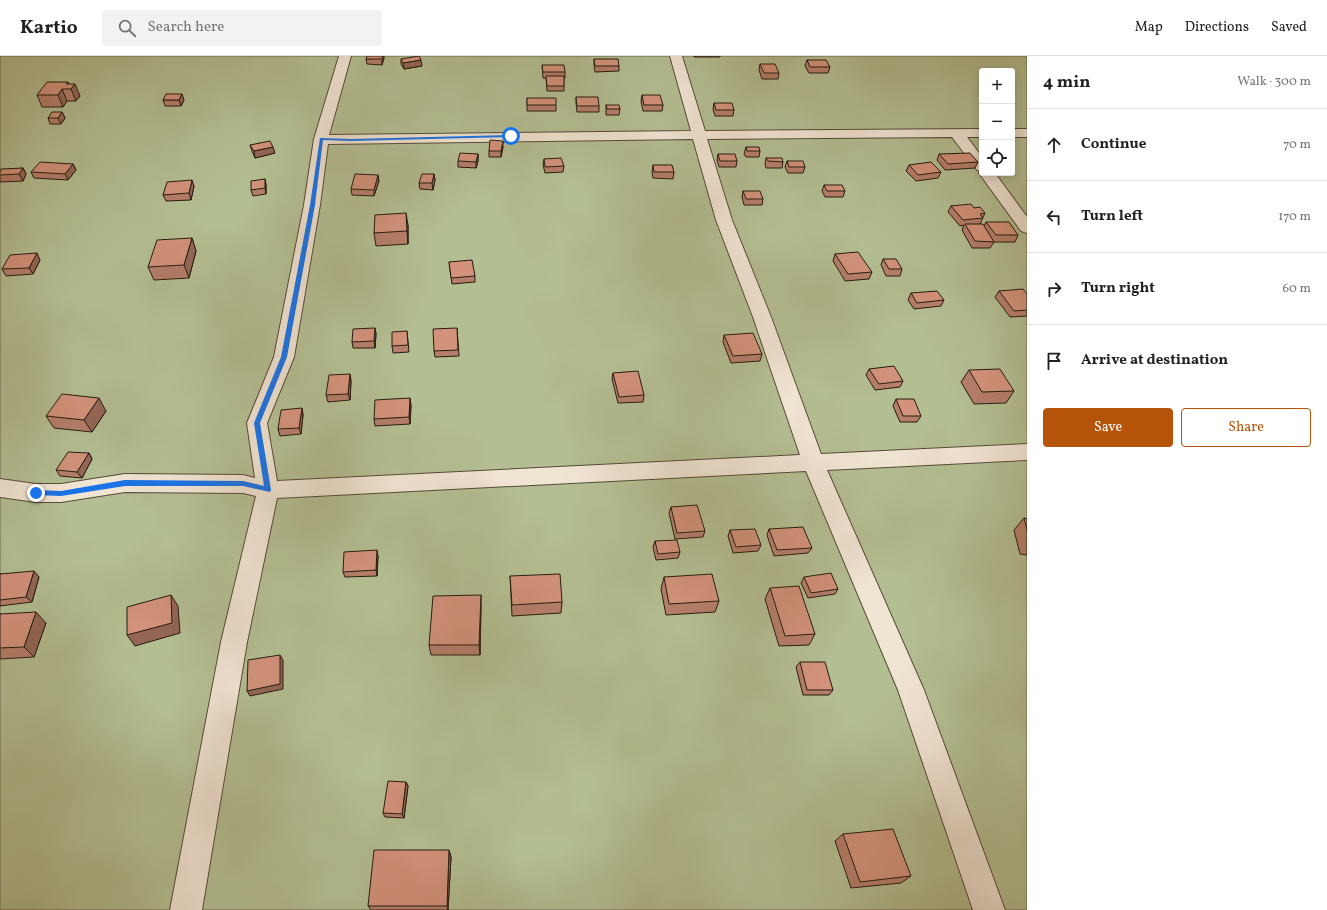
<!DOCTYPE html>
<html lang="en">
<head>
<meta charset="utf-8">
<style>
	body { margin:0; font-family:Vollkorn,serif; background:#f2f2f2; color:#202124 }
	.controls { position:absolute; right:12px; top:12px; display:grid; overflow:hidden; border-radius:4px; box-shadow:0 2px 10px #0003 }
	.controls button { width:36px; height:36px; display:grid; place-items:center; padding:0; border:0; border-bottom:1px solid #e0e0e0; background:#fff; color:#202124; font:20px sans-serif }
	.stop { position:absolute; width:12px; height:12px; margin:-9px; border:3px solid #1a73e8; border-radius:50%; background:#fff }
	.stop.end { background:#1a73e8; border-color:#fff; box-shadow:0 1px 4px #0008 }
	.list { margin:0; padding:0; list-style:none }
	h2 { display:flex; justify-content:space-between; align-items:center; height:52px; margin:0; padding:0 16px; font-size:17px }
	h2 small { font-size:13px; font-weight:400; color:#757577 }
	.list li { display:grid; grid-template-columns:26px 1fr auto; gap:12px; align-items:center; box-sizing:border-box; height:72px; padding:0 16px; border-top:1px solid #e0e0e0 }
	.list b { display:block; font-size:15px; white-space:nowrap }
	.list em { font-size:13px; font-style:normal; color:#757577 }
	.actions { display:flex; gap:8px; padding:12px 16px }
	.actions a { flex:1; padding:9px 0; border:1px solid #b45309; border-radius:4px; text-align:center; font-size:14px; color:#b45309 }
	.actions .main { background:#b45309; color:#fff }
	.icon { flex:none; width:22px; height:22px; fill:none; stroke:currentColor; stroke-width:2; stroke-linecap:round; stroke-linejoin:round }
	.map { position:relative; flex:none; width:1027px; height:854px; overflow:hidden }
	header { display:flex; align-items:center; gap:24px; box-sizing:border-box; height:56px; padding:0 20px; background:#fff; border-bottom:1px solid #e0e0e0 }
	header strong { font-size:19px }
	nav { display:flex; gap:22px; margin-inline-start:auto; font-size:14px }
	.search { width:280px; height:36px; background:#f2f2f2; display:flex; align-items:center; gap:10px; box-sizing:border-box; padding:0 14px; border-radius:4px; color:#757577; font-size:15px }
	main { display:flex }
	aside { flex:1; background:#fff }
	.map>svg:first-child { display:block }
</style>
</head>
<body>
<header>
<strong>Kartio</strong>
<div class="search"><svg class="icon" aria-label="search" viewBox="0 0 24 24"><circle cx="10" cy="10" r="6"/><path d="M15 15l6 6"/></svg>Search here</div>
<nav><a>Map</a><a>Directions</a><a>Saved</a></nav>
</header>
<main>
<div class="map">
<svg width="1027" height="854" viewBox="0 0 1027 854">
	<rect width="100%" height="100%" fill="#e8d6bb"/>
	<filter id="stains"><feTurbulence type="fractalNoise" baseFrequency=".005" numOctaves="4"/><feColorMatrix values="0 0 0 0 .2 0 0 0 0 .09 0 0 0 0 .02 0 0 0 .5 -.17"/></filter>
	<radialGradient id="worn" r=".72"><stop offset=".6" stop-color="#630" stop-opacity="0"/><stop offset="1" stop-color="#630" stop-opacity=".3"/></radialGradient>
	<path fill="#b3be92" stroke="#6c6c50" fill-rule="evenodd" d="M0,0H1027V854H0ZM982,15H1012V117H982Z"/>
	<g fill="none" stroke-linecap="round" stroke-linejoin="round">
		<defs>
			<path id="minor" d="M339,0H351L329,79L691,75L670,0H682L705,75L982,73V81H967L982,101V117H995L1027,161V177L1021,175L979,117L981,115L977,114L952,81L707,83L732,164L771,261L821,398L1027,388V404L827,414L924,634L1005,854H973L898,634L806,415L277,442L247,586L202,854H170L221,586L256,440L243,437L125,436L61,446H36L0,441V423L36,428H61L125,418L243,419L255,422L247,367L274,301L304,149L314,83ZM693,83L716,164L753,261L800,399L277,425L267,367L294,301L320,149L328,88Z
				M1012,73H1027V81H1012Z"/>
		</defs>
		<use href="#minor" stroke="#564a3a" stroke-width="2"/>
		<use href="#minor" fill="#f0e4d3" fill-rule="evenodd"/>
	</g>
	<path fill="#b57e6a" stroke="#251b0f" d="M694,0H720V1H694Z
		M384,2L382,9L367,8L366,3Z
		M401,3L422,10L404,13L401,8Z
		M594,3L619,10V15L595,16L594,9Z
		M807,4L830,11L828,17H809L805,10Z
		M760,8L779,17L778,23H762L759,14Z
		M542,9L565,16V22H564V35H547L546,22H543Z
		M68,26L69,28L80,40L76,45H67L63,51H42L37,39Z
		M642,39L663,49L662,55H643L641,45Z
		M576,41L599,50V56H577L576,47Z
		M527,42L556,49V55H527Z
		M163,44H184L181,50H165Z
		M714,47L734,54L733,60H715L713,53Z
		M606,49L620,53L619,59H606Z
		M62,56L65,62L61,68H50L48,62Z
		M250,89L275,97L255,102L252,95Z
		M503,91L501,101H489V95Z
		M746,91L760,95L759,101H746L744,98Z
		M478,98V105L476,112L458,111V105Z
		M718,98L737,105L736,111H719L717,104Z
		M939,98L978,106L975,112L945,114L937,104Z
		M766,102L783,106L782,112H766L765,108Z
		M544,103L564,110L563,116L545,117L543,109Z
		M787,105L805,111L803,117H788L785,111Z
		M73,108L76,114L68,124L34,122L31,116Z
		M653,109L674,116L673,123L653,122L652,116Z
		M909,109L941,116L938,122L916,125L906,115Z
		M23,112L26,118L23,125L0,126V115Z
		M434,118L435,124L433,134L420,133L419,127Z
		M378,119L379,125L374,140L352,139L351,133Z
		M265,123L266,129V138L253,140L251,134Z
		M824,129L845,135L843,141H825L822,135Z
		M194,130L191,144L166,145L163,139Z
		M743,135L763,143L762,149H744L742,141Z
		M951,150L974,152L985,157L980,168L984,170L986,166L1018,179L1015,186H994L990,192H972L962,174L964,169L960,170L948,156Z
		M408,169V188L376,190L374,177Z
		M192,182L196,195L189,222L154,224L148,211Z
		M835,198L872,216L869,223L845,225L833,205Z
		M883,203L902,213L900,220H886L881,209Z
		M40,204L33,218L6,220L2,213Z
		M449,206L475,220V226L452,228Z
		M999,235L1027,238V260L1010,261L995,241Z
		M911,237L944,244L941,250L914,253L908,244Z
		M375,272L376,278L375,292H353L352,286Z
		M457,272L459,300L435,301L434,295Z
		M407,275L409,296L393,297L392,290Z
		M724,279L762,298L760,305L731,307L723,286Z
		M869,313L903,325L900,331L875,334L866,319Z
		M969,314L1014,335L1006,347L974,348L961,326Z
		M613,317L644,339L643,346L618,347L612,323Z
		M350,318L351,325L350,344L328,346L326,339Z
		M896,343L921,360L917,366H900L893,350Z
		M411,349L410,368L375,370L374,363Z
		M302,352L303,359L301,378L280,380L278,373Z
		M106,355L92,376L54,372L46,360Z
		M89,397L92,403L82,422L60,420L56,414Z
		M671,451L705,475L703,481L675,483L669,457Z
		M1024,462L1027,463V499L1020,498L1014,474Z
		M769,473L812,492L808,497L774,500L767,479Z
		M730,474L761,489L758,495L733,497L728,480Z
		M655,485L680,496L678,502L656,504L653,491Z
		M378,500L377,520L345,521L343,516Z
		M0,518L39,521L32,546L0,550Z
		M510,520L562,546L561,557L512,560Z
		M664,521L719,545L715,556L666,559L661,533Z
		M804,521L838,533L835,538L808,542L801,527Z
		M770,532L815,578L809,589L779,590L765,543Z
		M481,550L480,599H431L429,589Z
		M0,558L46,567L34,601L0,603Z
		M800,606L833,634L829,639H803L796,611Z
		M406,726L408,730L404,762L385,761L383,757Z
		M843,778L911,820L901,827L851,832L835,785Z
		M449,794L451,801L448,854H371L368,850Z"/>
	<path fill="#936656" stroke="#251b0f" d="M383,0H384V2L382,9V3Z
		M421,4L422,10L404,13L403,7Z
		M68,26L71,33L75,28L80,40L76,45L71,33L66,28Z
		M62,33L67,45L63,51L58,39Z
		M182,38L184,44L181,50L179,44Z
		M62,56L65,62L61,68L58,62Z
		M503,85V91L501,101V95Z
		M273,91L275,97L255,102L254,95Z
		M478,98V105L476,112V106Z
		M73,108L76,114L68,124L65,118Z
		M23,112L26,118L23,125L19,118Z
		M434,118L435,124L433,134L432,127Z
		M378,119L379,125L374,140V134Z
		M265,123L266,129V138L265,132Z
		M192,124L194,130L191,144L189,137Z
		M406,157L408,169V188L407,175Z
		M192,182L196,195L189,222L184,209Z
		M37,197L40,204L33,218L29,212Z
		M375,272L376,278L375,292L374,285Z
		M350,318L351,325L350,344L348,338Z
		M99,342L106,355L92,376L84,364Z
		M410,342L411,349L410,368L409,361Z
		M302,352L303,359L301,378L299,372Z
		M89,397L92,403L82,422L77,416Z
		M377,494L378,500L377,520L376,514Z
		M34,515L39,521L32,546L26,541Z
		M171,539L178,550L180,577L135,590L127,579Z
		M481,539V550L480,599L479,589Z
		M36,556L46,567L34,601L24,591Z
		M280,599L283,604V633L250,640L247,635Z
		M406,726L408,730L404,762L402,758Z
		M449,794L451,801L448,854L447,850Z"/>
	<path fill="#d2927b" stroke="#251b0f" d="M367,0H383L382,3H366Z
		M419,0L421,4L403,7L401,3Z
		M594,3H618L619,10H595Z
		M807,4H826L830,11H810Z
		M760,8H775L779,17H764Z
		M542,9H564L565,16H543Z
		M546,20H564V30H547Z
		M47,26H68L66,28H75L71,33H62L58,39H37Z
		M166,38H182L179,44H163Z
		M642,39H660L663,49H644Z
		M576,41H598L599,50H577Z
		M527,42H556V49H527Z
		M714,47H732L734,54H716Z
		M606,49H619L620,53H607Z
		M52,56H62L58,62H48Z
		M490,84L503,85L501,95H489Z
		M270,85L273,91L254,95L250,89Z
		M746,91H759L760,95H747Z
		M460,97L478,98L476,106L458,105Z
		M970,97L978,106L948,108L939,98Z
		M718,98H735L737,105H720Z
		M561,102L564,110L545,111L544,103Z
		M766,102H782L783,106L768,105Z
		M787,105H803L805,111H789Z
		M40,106L73,108L65,118L31,116Z
		M931,106L941,116L918,119L909,109Z
		M653,109H672L674,116H654Z
		M23,112L19,118L0,119V115L1,113Z
		M355,118L378,119L374,134L351,133Z
		M422,118H434L432,127H419Z
		M265,123V132L251,134V125Z
		M192,124L189,137L163,139L167,126Z
		M824,129H842L845,135H827Z
		M743,135H760L763,143H746Z
		M971,148L974,152L980,151L985,157L980,158L983,162L963,164L951,150Z
		M406,157L407,175L374,177L375,159Z
		M986,166H1009L1018,179H996Z
		M965,168H983L994,186L975,185Z
		M192,182L184,209L148,211L157,184Z
		M858,196L872,216L848,218L835,198Z
		M37,197L29,212L2,213L10,199Z
		M883,203H896L902,213H889Z
		M472,204L475,220L451,222L449,206Z
		M1023,233L1027,238V254L1014,255L999,235Z
		M937,235L944,244L917,247L911,237Z
		M375,272L374,285L352,286L353,273Z
		M457,272L458,294L434,295L433,273Z
		M407,275L408,289L392,290V276Z
		M753,277L762,298L733,300L724,279Z
		M894,310L903,325L879,328L869,313Z
		M1000,313L1014,335L982,336L969,314Z
		M638,315L644,339L619,341L613,317Z
		M350,318L348,338L326,339L329,319Z
		M62,338L99,342L84,364L46,360Z
		M410,342L409,361L374,363L375,344Z
		M896,343H914L921,360H903Z
		M302,352L299,372L278,373L281,354Z
		M68,396L89,397L77,416L56,414Z
		M697,449L705,475L677,477L671,451Z
		M1024,462L1027,463V474Z
		M803,471L812,492L777,494L769,473Z
		M755,473L761,489L736,491L730,474Z
		M677,484L680,496L658,498L655,485Z
		M377,494L376,514L343,516L344,496Z
		M34,515L26,541L0,544V518Z
		M831,517L838,533L811,537L804,521Z
		M560,518L562,546L512,549L510,520Z
		M712,518L719,545L669,548L664,521Z
		M799,530L815,578L785,580L770,532Z
		M171,539L172,567L127,579V551Z
		M481,539L479,589H429L433,540Z
		M36,556L24,591L0,592V558Z
		M280,599V628L247,635L248,604Z
		M800,606H825L833,634H807Z
		M388,725L406,726L402,758L383,757Z
		M893,773L911,820L860,826L843,778Z
		M374,794H449L447,850H368Z"/>
	<path fill="#1a73e8" d="M511,79L513,81L351,85L323,84L315,149L287,301L260,367L271,434L270,436L243,430H125L61,440L33,439V435L36,434L61,435L125,424L243,425L264,430L254,367L281,301L310,149L320,82L351,83Z"/>
	<rect width="100%" height="100%" filter="url(#stains)"/>
	<rect width="100%" height="100%" fill="url(#worn)"/>
</svg>
<div class="controls">
<button>+</button>
<button>−</button>
<button><svg class="icon" aria-label="locate" viewBox="0 0 24 24"><circle cx="12" cy="12" r="6"/><path d="M12 2v4M12 18v4M2 12h4M18 12h4"/></svg></button>
</div>
<div class="stop" style="left:511px;top:80px"></div>
<div class="stop end" style="left:36px;top:437px"></div>
</div>
<aside>
<h2>4 min<small>Walk · 300 m</small></h2>
<ul class="list">
<li><svg class="icon" aria-label="ahead" viewBox="0 0 24 24"><path d="M12 20V5M6 11l6-6 6 6"/></svg><div><b>Continue</b></div><em>70 m</em></li>
<li><svg class="icon" aria-label="left" viewBox="0 0 24 24"><path d="M17 20v-9H6M10 6l-5 5 5 5"/></svg><div><b>Turn left</b></div><em>170 m</em></li>
<li><svg class="icon" aria-label="right" viewBox="0 0 24 24"><path d="M7 20v-9h11M14 6l5 5-5 5"/></svg><div><b>Turn right</b></div><em>60 m</em></li>
<li><svg class="icon" aria-label="arrive" viewBox="0 0 24 24"><path d="M6 21V4h12l-3 4 3 4H6"/></svg><div><b>Arrive at destination</b></div></li>
</ul>
<div class="actions"><a class="main">Save</a><a>Share</a></div>
</aside>
</main>
</body>
</html>
